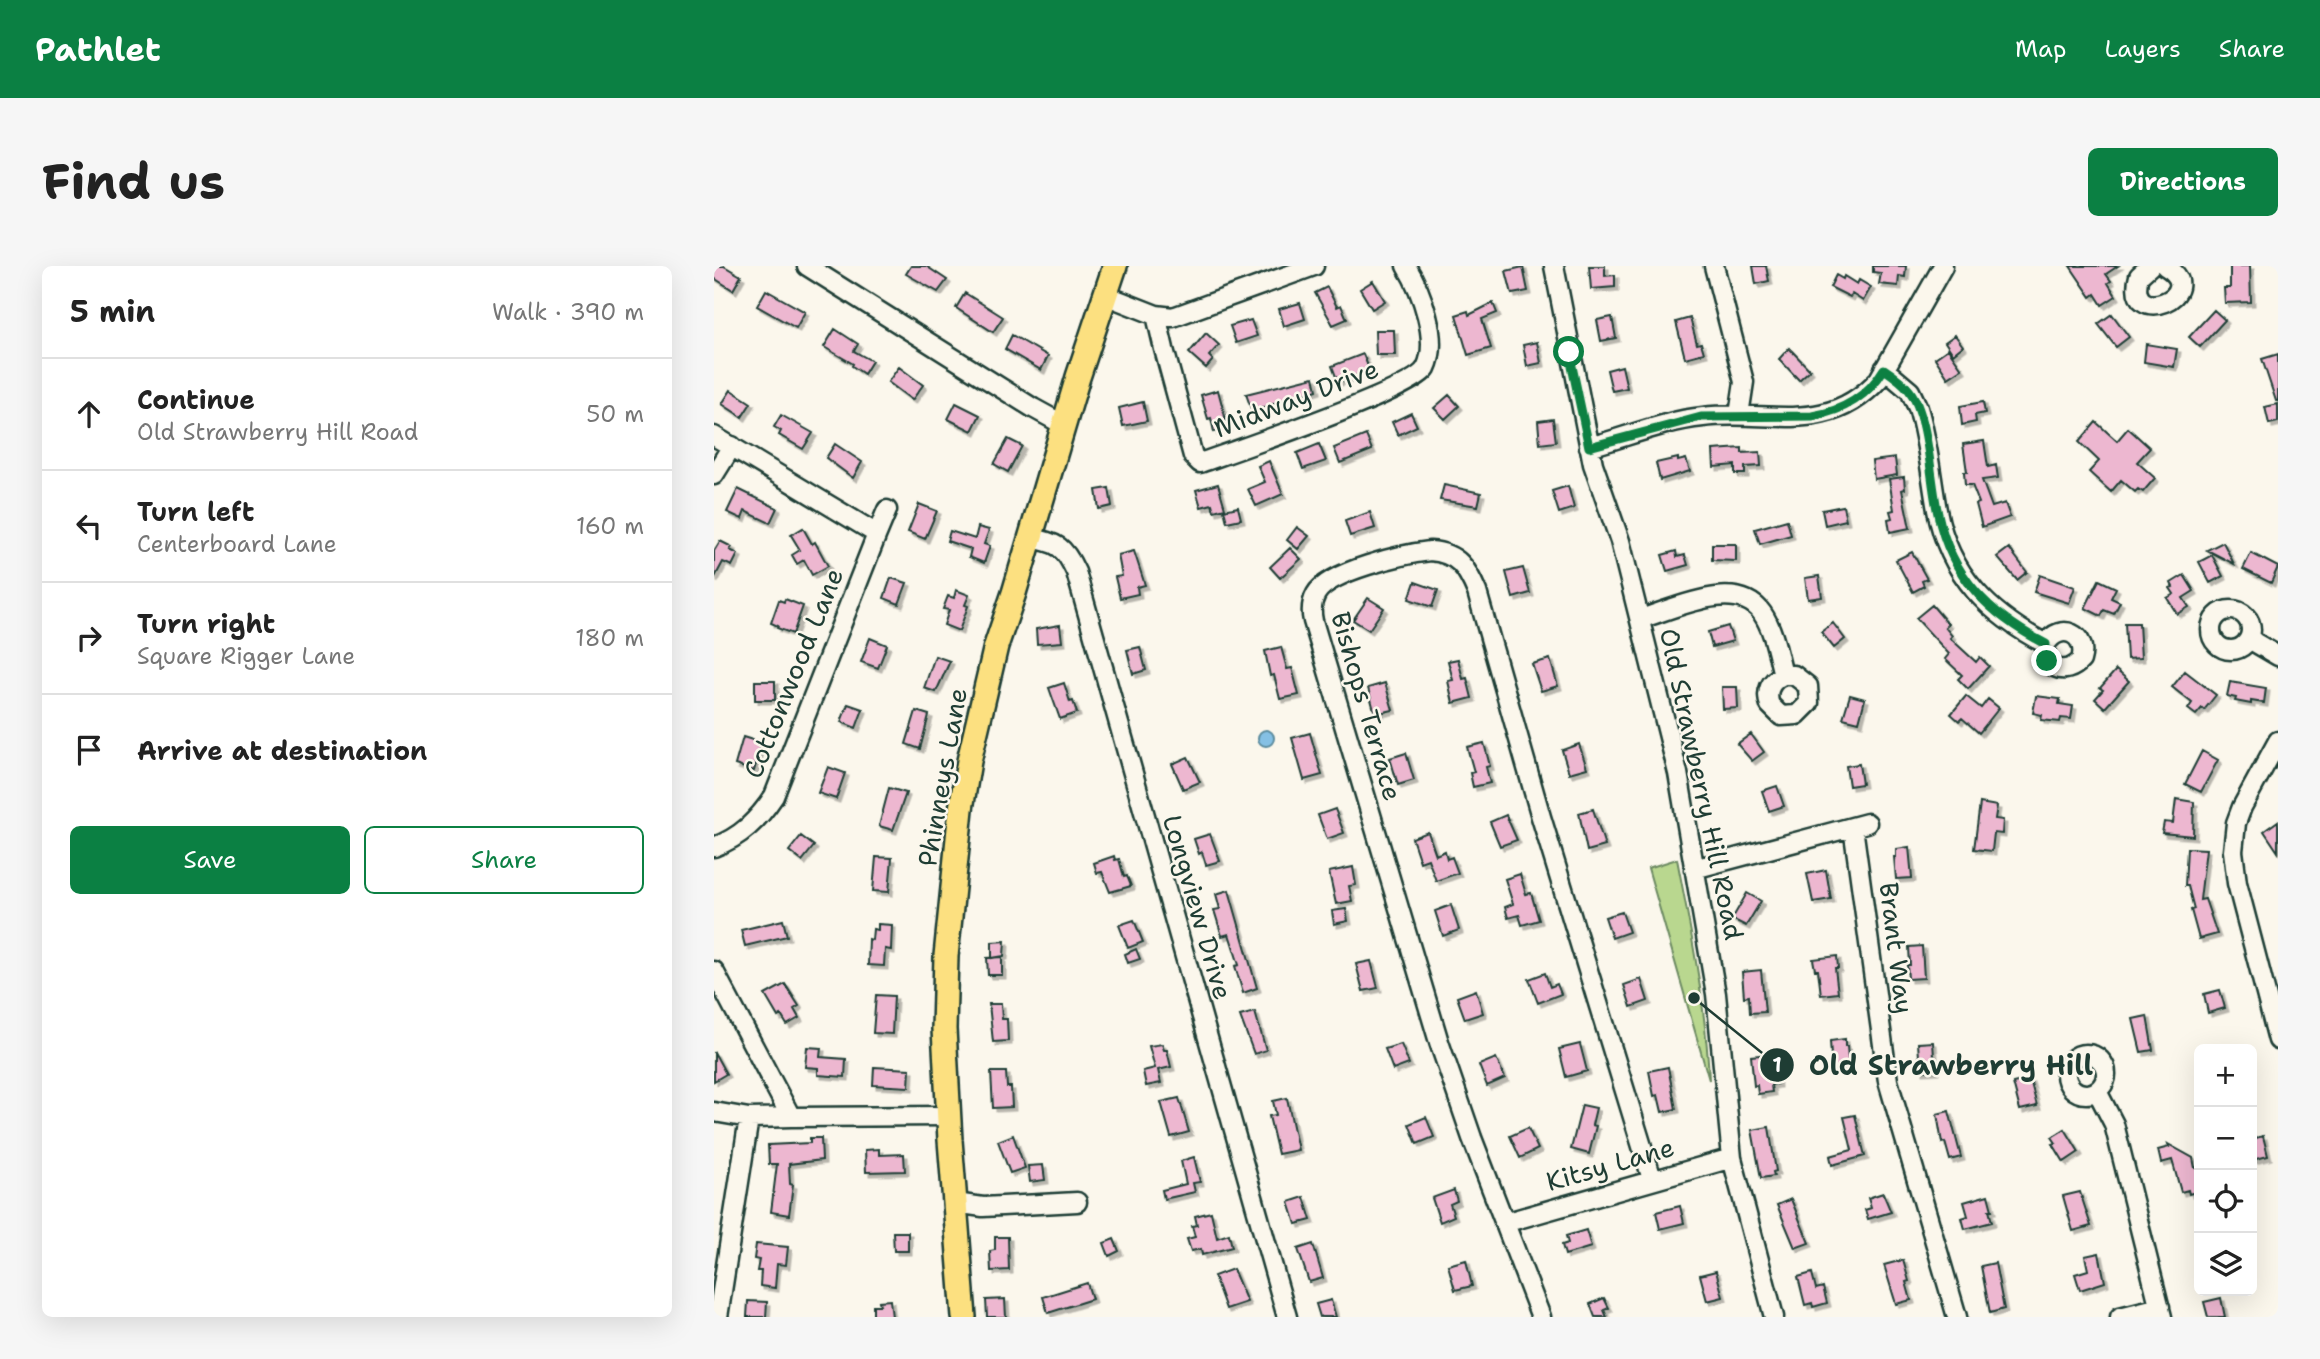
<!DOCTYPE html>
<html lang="en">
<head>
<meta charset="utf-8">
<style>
	body { margin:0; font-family:"Shantell Sans",sans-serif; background:#f6f6f6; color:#222 }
	.controls { position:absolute; right:21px; bottom:21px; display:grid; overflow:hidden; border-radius:10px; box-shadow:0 7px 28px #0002 }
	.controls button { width:63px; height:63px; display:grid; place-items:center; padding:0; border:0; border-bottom:2px solid #e0e0e0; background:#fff; color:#222; font:35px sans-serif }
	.stop { position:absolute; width:21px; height:21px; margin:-16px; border:5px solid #0b8043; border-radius:50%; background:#fff }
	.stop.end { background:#0b8043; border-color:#fff; box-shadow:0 2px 7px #0008 }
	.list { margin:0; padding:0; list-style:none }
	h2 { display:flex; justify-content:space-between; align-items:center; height:91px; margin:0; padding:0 28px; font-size:30px }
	h2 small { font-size:23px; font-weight:400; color:#767676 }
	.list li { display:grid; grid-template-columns:46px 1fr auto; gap:21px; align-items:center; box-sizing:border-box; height:112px; padding:0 28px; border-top:2px solid #e0e0e0 }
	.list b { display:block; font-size:26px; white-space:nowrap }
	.list p { margin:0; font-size:23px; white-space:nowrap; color:#767676 }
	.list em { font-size:23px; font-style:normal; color:#767676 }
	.actions { display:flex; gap:14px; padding:21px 28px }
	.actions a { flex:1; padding:16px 0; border:2px solid #0b8043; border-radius:10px; text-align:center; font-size:24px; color:#0b8043 }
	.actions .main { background:#0b8043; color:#fff }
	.icon { flex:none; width:38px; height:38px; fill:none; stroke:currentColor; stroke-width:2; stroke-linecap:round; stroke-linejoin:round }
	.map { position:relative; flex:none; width:1564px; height:1051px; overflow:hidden; border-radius:10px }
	header { display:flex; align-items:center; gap:42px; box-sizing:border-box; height:98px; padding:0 35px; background:#0b8043; color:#fff }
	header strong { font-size:33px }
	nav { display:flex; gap:38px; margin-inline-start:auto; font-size:24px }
	.intro { display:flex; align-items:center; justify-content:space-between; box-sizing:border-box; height:168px; padding:0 42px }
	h1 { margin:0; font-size:49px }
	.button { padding:18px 32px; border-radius:10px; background:#0b8043; color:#fff; font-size:24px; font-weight:700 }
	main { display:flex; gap:42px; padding:0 42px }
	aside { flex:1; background:#fff; border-radius:10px; box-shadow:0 7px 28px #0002 }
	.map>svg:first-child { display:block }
</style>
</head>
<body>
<header>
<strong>Pathlet</strong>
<nav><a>Map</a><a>Layers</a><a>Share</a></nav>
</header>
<div class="intro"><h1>Find us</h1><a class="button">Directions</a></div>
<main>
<aside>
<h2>5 min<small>Walk · 390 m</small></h2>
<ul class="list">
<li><svg class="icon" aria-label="ahead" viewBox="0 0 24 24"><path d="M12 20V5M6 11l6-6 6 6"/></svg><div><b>Continue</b><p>Old Strawberry Hill Road</p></div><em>50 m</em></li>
<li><svg class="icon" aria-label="left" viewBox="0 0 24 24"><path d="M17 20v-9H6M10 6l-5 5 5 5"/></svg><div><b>Turn left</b><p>Centerboard Lane</p></div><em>160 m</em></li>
<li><svg class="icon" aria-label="right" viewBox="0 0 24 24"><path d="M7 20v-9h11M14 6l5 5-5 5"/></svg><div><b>Turn right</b><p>Square Rigger Lane</p></div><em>180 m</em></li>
<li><svg class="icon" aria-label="arrive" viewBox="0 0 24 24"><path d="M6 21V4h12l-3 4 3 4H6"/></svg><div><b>Arrive at destination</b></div></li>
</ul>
<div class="actions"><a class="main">Save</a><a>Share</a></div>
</aside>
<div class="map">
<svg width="1564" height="1051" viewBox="0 0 1564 1051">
	<defs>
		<filter id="shadow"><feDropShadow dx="3.5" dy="3.5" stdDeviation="0" flood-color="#0004"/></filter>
	</defs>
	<rect width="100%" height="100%" fill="#fbf7ec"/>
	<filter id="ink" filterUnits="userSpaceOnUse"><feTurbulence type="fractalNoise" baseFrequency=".0143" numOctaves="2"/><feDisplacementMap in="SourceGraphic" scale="14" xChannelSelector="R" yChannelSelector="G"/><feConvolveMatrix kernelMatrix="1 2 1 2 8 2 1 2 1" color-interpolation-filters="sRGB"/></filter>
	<g filter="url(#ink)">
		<path fill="#b9d78f" stroke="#6c8a62" stroke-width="2" d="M963,593C977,666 992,739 995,814L934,602Z"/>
		<path fill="#85c0e4" stroke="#5c8c9e" stroke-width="2" d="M544 472a8 8 0 1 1 16 0a8 8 0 1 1-16 0Z"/>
		<path fill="#edb7d0" stroke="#1f3d34" stroke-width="2" filter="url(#shadow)" d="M0,0H10L27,10L19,24L0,12Z
			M197,0H212L233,14L224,26L192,8Z
			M875,0H891V10L901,9V21L877,23Z
			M1039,0H1052L1055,15L1042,18Z
			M1159,0H1192L1191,11L1185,10L1184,20L1165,18L1167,7L1159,6Z
			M1356,0H1404L1392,8L1397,15L1394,17L1402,30L1388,39L1381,28L1377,31Z
			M1516,0H1536L1537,36L1511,37L1510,22H1516Z
			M809,1L814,25L798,28L792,5Z
			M1122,9L1129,13L1130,10L1143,18L1145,14L1157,21L1149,35L1138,28L1136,31L1116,21Z
			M659,15L671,35L658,43L646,23Z
			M613,21L623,41L627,39L633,53L619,59L601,27Z
			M52,24L91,46L82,62L43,40Z
			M251,27L289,51L279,66L242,42Z
			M586,37L591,53L570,60L565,43Z
			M779,37L783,47L768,53L777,82L754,89L742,49L754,45L755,49Z
			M1500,44L1511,54L1486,81L1475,71Z
			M1398,48L1415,71L1402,81L1384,58Z
			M898,51L902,72L887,75L883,54Z
			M976,52L983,78L987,77L990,87L971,92L962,56Z
			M537,54L543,70L522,77L516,60Z
			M121,63L144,78L140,85L158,95L150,108L138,100L139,98L110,81Z
			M661,64H680L681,89H662Z
			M492,67L505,79L495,90L499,94L492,102L475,87Z
			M298,69L334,90L327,104L291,83Z
			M1241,69L1249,80L1239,88L1231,76Z
			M823,76L827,97L813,100L809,79Z
			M1432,78L1463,83L1460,101L1430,96Z
			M1075,82L1096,104L1085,114L1065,93Z
			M1234,83L1248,103L1234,112L1221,92Z
			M649,88L656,105L624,116L618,100Z
			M1564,88V135H1562L1548,93Z
			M908,100L913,122L898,125L893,104Z
			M185,101L209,119L198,134L174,116Z
			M600,111L603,124L538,145L532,128Z
			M17,124L37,137L28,151L8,138Z
			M504,124L514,162L500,166L497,152L494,153L487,129Z
			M735,129L745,140L731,153L720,142Z
			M429,136L433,155L409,160L405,142Z
			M1269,136L1271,147L1261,149L1262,156L1248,159L1246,140Z
			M242,137L266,149L258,165L234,153Z
			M1564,138V156L1555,158L1551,141Z
			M697,147L703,160L684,169L678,156Z
			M67,149L99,167L89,183L65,169L67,165L60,161Z
			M839,153L842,176L826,178L824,155Z
			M1382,156L1403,175L1414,162L1436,182L1423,196L1441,212L1429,226L1424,223L1421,226L1407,214L1397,226L1375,206L1385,195L1365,176Z
			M652,169L658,184L626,197L620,182Z
			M294,173L308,180L294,206L280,198Z
			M1270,175L1274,201L1282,199L1284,212L1268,214L1278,241L1291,237L1296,251L1268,261L1262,238L1265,237L1258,219H1251L1250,206H1253L1249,178Z
			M121,178L148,196L139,212L112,192Z
			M605,178L612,195L589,203L583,187Z
			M1028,182V187L1046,186L1047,200L1031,201V208H1021V199L1000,201L999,184Z
			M964,192V195L972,193L976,205L946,214L942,197Z
			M1181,192L1183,209L1160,213L1158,195Z
			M555,195L569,228L542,240L534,223L551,216L544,200Z
			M1190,211L1191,223L1188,224L1196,262L1176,266L1174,253L1178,252L1176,245L1180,244L1175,213Z
			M504,218L511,242L500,245L498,238L487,241L482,224Z
			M730,219L767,227L764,240L726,234Z
			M854,220L860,242L845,247L838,225Z
			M395,222L398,240L385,243L382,224Z
			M24,223L63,242L56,257L31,245L28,253L13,246Z
			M205,238L223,245L211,273L194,266Z
			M1129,240L1132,254L1111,259L1108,244Z
			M524,241L527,253L513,256L510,244Z
			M656,246L661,262L636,270L631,255Z
			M1073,254L1077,269L1046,278L1041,263Z
			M264,261L275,264L270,278L276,280L270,297L255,291L257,283L233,275L236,265L261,273Z
			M583,261L595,270L584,283L573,274Z
			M89,262L98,278L101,276L114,300L98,309L90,294L83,298L78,289L86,284L77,269Z
			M6,275L18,281L16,284L24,288L18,300L9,296L0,313V285Z
			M1509,276L1520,298L1493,284Z
			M998,278H1022V295L998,294Z
			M576,282L587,293L566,312L556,301Z
			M1295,282L1313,306L1303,314L1283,291Z
			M420,285L431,319L423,321L424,328L406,332L401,311L408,310L404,289Z
			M962,285L963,291L971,289L974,299L953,305L948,289Z
			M1198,286L1213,313L1208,315L1210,320L1199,326L1182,294Z
			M1537,287L1564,301L1557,317L1529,303Z
			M1498,289L1509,310L1496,317L1485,296Z
			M809,302L816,327L799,332L792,306Z
			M1326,309L1361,321L1355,337L1320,326Z
			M1470,309L1480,325L1469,332L1475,341L1463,348L1453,332L1460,328L1456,322L1459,321L1457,317Z
			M1105,310L1108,331L1094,333L1091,312Z
			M177,312L193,317L185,338L170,332Z
			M1385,314L1402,322L1397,332L1406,336L1400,348L1390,344L1387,350L1371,342Z
			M701,316L724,324L718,341L695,333Z
			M242,324L255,329L251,339L254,340L245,365L230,359L235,344L229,343L234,330L240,332Z
			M654,332L670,342L655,364L639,354Z
			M71,333L89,340L79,368L63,362L64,360L57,357L65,334L70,336Z
			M1218,339L1234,358L1231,361L1238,370L1236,372L1262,396L1266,391L1275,400L1254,423L1244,413L1248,409L1231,393L1235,388L1202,352Z
			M1119,357L1131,373L1120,382L1107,366Z
			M1411,357H1425L1427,392L1413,393Z
			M346,359L348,376L323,378L322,363Z
			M1014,360L1019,375L998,381L994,366Z
			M156,372L173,379L164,402L147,396Z
			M426,381L432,404L419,408L413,384Z
			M567,381L573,403L578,402L585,429L566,433L560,409L556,410L551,385Z
			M221,390L236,395L222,426L210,422Z
			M744,393L749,413L753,412L758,432L739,437L734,415L739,414L734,395Z
			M836,393L844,420L827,425L818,398Z
			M1402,404L1415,415L1391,442L1381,433L1389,424L1386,422Z
			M1471,405L1502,429L1490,444L1488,442L1482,449L1474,443L1478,437L1458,421Z
			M41,415H61V434H41Z
			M1516,416L1552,422L1550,437L1537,435V438L1521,435L1522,432L1513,430Z
			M350,417L356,436L359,435L363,447L346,453L335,422Z
			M671,417L679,444L661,448L654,422Z
			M1008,421H1023L1024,442L1009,443Z
			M1136,429L1151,433L1145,456L1129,452Z
			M1252,430L1267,442L1274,433L1285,442L1265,467L1248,452L1245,455L1237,448Z
			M1322,430L1346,433L1345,438L1359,440L1357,453L1347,452L1346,456L1327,454L1328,449L1319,447Z
			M134,438L149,443L142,462L127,456Z
			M202,445L215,449L206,483L192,478Z
			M596,467L608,509L590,514L578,472Z
			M1037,468L1050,486L1038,495L1023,478Z
			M29,471L48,477L40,505L21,499Z
			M770,477L776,500L772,501L776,517L759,521L756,507L760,506L753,481Z
			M865,478L873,502L855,507L848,484Z
			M1488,485L1504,494L1487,526L1471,518Z
			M692,487L700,514L684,519L676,492Z
			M474,491L486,516L469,523L458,498Z
			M1145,498L1148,518L1135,520L1132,500Z
			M114,501L131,507L122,533L104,527Z
			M1063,520L1070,540L1055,545L1048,525Z
			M175,522L192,527L179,564L165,560Z
			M1462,533L1480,536L1479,570L1448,567L1450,556L1459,557Z
			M1266,537L1283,540L1281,553L1289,554L1288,568L1280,567L1278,585L1260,583Z
			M621,543L630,567L613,573L604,549Z
			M879,543L891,580L873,585L865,547Z
			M792,549L803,574L786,580L776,556Z
			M1564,555V586L1550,565Z
			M714,566L722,589L731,585L733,593L738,591L744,607L722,615L714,593L706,596L698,572Z
			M496,568L506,595L492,599L488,586L485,588L480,573Z
			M87,570L100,580L88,595L75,585Z
			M1195,581L1198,612L1182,613L1180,591H1182V583Z
			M1473,582L1492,583L1486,634L1491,633L1503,668L1485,673L1477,644L1480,643L1474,620H1471Z
			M400,590L401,594L405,593L410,611L413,610L417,620L396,626L388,606L383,607L380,597Z
			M162,591L178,592L175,626L159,625Z
			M639,601L642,619L635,620L638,635L622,638L615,606Z
			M1112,604L1117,633L1099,636L1093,608Z
			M806,608L812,628L817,627L825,654L808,659L805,649L794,652L791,641L799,638L791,613Z
			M515,624L543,722L529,727L521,700L525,699L515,668L508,670L500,644L506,643L502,628Z
			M1033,627L1047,635L1032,660L1018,653Z
			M737,639L745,664L729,670L721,645Z
			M632,643L634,655L620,658L618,645Z
			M908,646L915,666L898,672L891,651Z
			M69,654L73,670L31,680L27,664Z
			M420,654L429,676L414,682L405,659Z
			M164,658L178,659L177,684L171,683L170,700L154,699L155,673L158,674L159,663L164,664Z
			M291,675L290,690L278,692V676Z
			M1208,680L1210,712L1194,713L1193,699H1196L1195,681Z
			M422,683L426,693L414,697L411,688Z
			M1123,690L1124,702H1121L1124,727L1107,729L1104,704H1101L1099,693Z
			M288,691V709H274L273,692Z
			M657,695L664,722L649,725L642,698Z
			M1047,704L1051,746L1036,747L1035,730L1030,731L1028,706Z
			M831,707L836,721L843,718L847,728L824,737L815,713Z
			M927,713L934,735L917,741L910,719Z
			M71,718L85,740L80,743L85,752L73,759L67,749L64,751L51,729Z
			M762,724L769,747L751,753L743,731Z
			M1506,724L1511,742L1494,747L1490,728Z
			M162,729L180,730L178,768L159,767Z
			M275,738H287L288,753H293L294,775L279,776Z
			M541,746L552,784L540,788L526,750Z
			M1433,750L1439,784L1427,786L1419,753Z
			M1131,773V780H1133L1135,804L1118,805L1116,775Z
			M1219,776L1221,804L1206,805L1204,777Z
			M448,778L450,784H453L457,801L444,804L447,817L432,820L429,805L441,802L435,780Z
			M687,778L695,798L679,804L671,783Z
			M866,778L873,805L852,811L845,783Z
			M93,781L107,782L106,791L132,793L131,811L104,809V802L91,801Z
			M0,786L12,808L0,815Z
			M1055,788L1057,806L1062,805L1063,818L1057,819L1058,826L1044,828L1043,819L1040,820L1037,790Z
			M782,792L791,812L773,820L765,799Z
			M160,801L196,803L195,821L159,819Z
			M954,801L962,843L948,846L944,829L940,830L935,805Z
			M277,806H292L293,821H297L298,841L279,842Z
			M1316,813L1323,840L1306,844L1299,817Z
			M465,832L475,866L457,871L447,836Z
			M573,832L584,884L564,888L555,850L562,849L559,835Z
			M868,839L882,842L878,859L882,860L875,888L857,883Z
			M1235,845L1247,891L1236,894L1231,876L1228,877L1223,848Z
			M1141,849L1151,890L1118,899L1116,890L1138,884L1130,851Z
			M712,851L720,871L703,878L695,858Z
			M1055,861L1062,905L1059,906L1060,910L1047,912L1038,864Z
			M814,862L824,883L806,892L796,870Z
			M1351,863L1365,886L1350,896L1339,878L1342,877L1338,871Z
			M299,869L311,902L296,907L284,875Z
			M1549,870L1554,890L1538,894V873Z
			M96,872H107L108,894L75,898L76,918L79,919L75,949L57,946L63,898H55L54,879L96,877Z
			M1454,878L1479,892L1481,902L1485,901V925L1475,928L1474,924L1467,926L1458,894L1447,897L1444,884L1455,881Z
			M165,883V889L190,888L191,905L152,906L151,884Z
			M480,891L486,916L479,917L481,926L450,933L448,924L472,918L467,895Z
			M329,899L331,914L316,916L314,900Z
			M740,924L743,935L736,938L740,950L726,956L718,932Z
			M1366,926L1377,960L1359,965L1349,930Z
			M1169,927L1177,946L1154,953L1151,944L1157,942L1154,932Z
			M1274,929L1278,944H1275L1278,956L1251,963L1248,952L1254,950L1250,936Z
			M590,931L597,954L582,958L575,936Z
			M1077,933L1095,977L1081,982L1063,939Z
			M966,940L970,957L946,963L942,946Z
			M497,946L503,972L515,968L518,981L488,989L487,983L477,985L473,973L481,971L478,960L483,959L481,950Z
			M872,964L877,981L851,989L848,979L854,977L852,970Z
			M179,966H194V985H180Z
			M281,971H294L295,1004L277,1005L276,985L281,984Z
			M400,973L405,985L395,990L390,977Z
			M42,978L74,981L72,999L63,998L61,1022L46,1020L47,1005H43L45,994L40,993Z
			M599,978L609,1012L595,1016L584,983Z
			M1385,987L1391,1016L1366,1024L1361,1008L1374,1004L1371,990Z
			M752,994L758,1020L741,1024L734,999Z
			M1189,994L1195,1015L1192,1016L1197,1034L1182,1038L1170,999Z
			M1281,997L1290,1043L1276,1047L1267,1000Z
			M519,1003L533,1036L512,1043L500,1010Z
			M1002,1005L1009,1031L993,1035L986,1009Z
			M1098,1007L1102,1023L1109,1021L1113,1037L1099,1041L1098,1037L1091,1039L1084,1011Z
			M373,1017L378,1033L334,1047L329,1031Z
			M890,1032L895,1042L890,1044L893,1051H881L876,1038Z
			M1507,1032L1511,1051H1494L1490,1036Z
			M291,1033L292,1051H273L272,1034Z
			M176,1034L178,1051H159V1039H166L165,1035Z
			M617,1034L622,1051H606L602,1038Z
			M34,1035L53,1036L52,1051H33Z"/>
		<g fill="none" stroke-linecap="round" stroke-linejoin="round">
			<defs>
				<path id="minor" d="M93,0L319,142L350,159
					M840,0L879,198L906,275L964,507L1002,728L1018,892L1060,1051
					M1000,0L1030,116L1025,149
					M1436,0L1425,10C1410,65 1499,28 1451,0
					M391,29L442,49L450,83L479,190L486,197C520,185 700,124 712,102C726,74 707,24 692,0
					M442,49L459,51L600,0
					M1170,103L1196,125L1204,142C1214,175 1217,211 1223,244C1235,309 1276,349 1332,378C1328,402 1351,412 1367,394C1375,368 1346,355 1332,378
					M0,170L163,268L60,530C44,554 27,571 0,581
					M875,181C913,171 950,155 989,151C1056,143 1113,171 1165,113L1229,0
					M0,209L18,180
					M163,268L173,244
					M316,272C344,277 350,280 362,306L573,1051
					M1497 364a20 20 0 1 1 40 0a20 20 0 1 1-40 0Z
					M926,353C960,343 1023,311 1048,347C1060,364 1064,390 1069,409C1056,415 1051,426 1056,439L1067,450L1083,449L1095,437L1094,420L1080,409H1069
					M1535,373L1564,390
					M1564,475L1528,541L1522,557L1519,585L1523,617L1564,774
					M1139,561L1174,815L1243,1051
					M980,603L1153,557
					M0,705L77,851L234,850
					M1352 808a20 20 0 1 1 40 0a20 20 0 1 1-40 0Z
					M1383,825L1400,858L1448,1051
					M0,846L35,852L77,851
					M241,937L269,941L363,936
					M790,957L1018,892
					M4,1051L35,852
					M827,1051L758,872L725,776L599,355C597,346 597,337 602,328C615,305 690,288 716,285C744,287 753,302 763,326L827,551L938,913
					M1406,1051L1446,1041"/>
				<path id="major" d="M250,1051L236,874L230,763L232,690L247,543L255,495L282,380L300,327L364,111L401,0"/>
			</defs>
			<use href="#minor" stroke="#1f3d34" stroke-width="23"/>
			<use href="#major" stroke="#1f3d34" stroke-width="28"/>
			<use href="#minor" stroke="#fbf7ec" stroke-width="18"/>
			<use href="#major" stroke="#fce080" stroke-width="23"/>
		</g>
	</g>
	<g fill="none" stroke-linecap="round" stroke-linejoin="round" filter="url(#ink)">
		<path stroke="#0b8043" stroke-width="9" d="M855,86L875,181L987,151L1098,150C1129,145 1154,130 1170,103C1179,109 1188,115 1195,124C1215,149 1216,214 1224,248C1237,311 1276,349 1332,378L1331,387L1333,395"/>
	</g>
	<g text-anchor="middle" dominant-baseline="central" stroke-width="5" stroke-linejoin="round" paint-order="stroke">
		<g font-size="26" fill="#1f3d34" stroke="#fbf7ec">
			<text transform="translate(582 132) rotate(-21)">Midway Drive</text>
			<text transform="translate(79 407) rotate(-68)">Cottonwood Lane</text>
			<text transform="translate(653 440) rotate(74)">Bishops Terrace</text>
			<text transform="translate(228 511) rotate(-80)">Phinneys Lane</text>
			<text transform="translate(988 518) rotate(78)">Old Strawberry Hill Road</text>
			<text transform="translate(484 641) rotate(74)">Longview Drive</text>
			<text transform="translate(1183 682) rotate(83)">Brant Way</text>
			<text transform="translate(896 898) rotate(-16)">Kitsy Lane</text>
		</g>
	</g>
	<path fill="none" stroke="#1f3d34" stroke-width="2.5" d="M980 732L1063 799"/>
	<g fill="#1f3d34" stroke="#fbf7ec" stroke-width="2.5">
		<circle cx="980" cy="732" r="7"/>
		<circle cx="1063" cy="799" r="18"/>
	</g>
	<g font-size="21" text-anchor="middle" font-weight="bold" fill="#fff">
		<text x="1063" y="806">1</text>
	</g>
	<g font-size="28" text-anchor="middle" font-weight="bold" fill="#1f3d34" stroke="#fbf7ec" stroke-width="5" stroke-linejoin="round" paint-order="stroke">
		<text x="1237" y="809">Old Strawberry Hill</text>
	</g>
</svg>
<div class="controls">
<button>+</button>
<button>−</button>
<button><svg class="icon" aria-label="locate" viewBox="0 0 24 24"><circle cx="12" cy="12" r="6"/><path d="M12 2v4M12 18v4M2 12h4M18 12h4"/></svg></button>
<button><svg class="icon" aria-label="layers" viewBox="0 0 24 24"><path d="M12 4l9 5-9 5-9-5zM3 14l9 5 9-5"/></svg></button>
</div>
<div class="stop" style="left:855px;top:86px"></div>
<div class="stop end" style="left:1333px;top:395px"></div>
</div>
</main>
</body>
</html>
